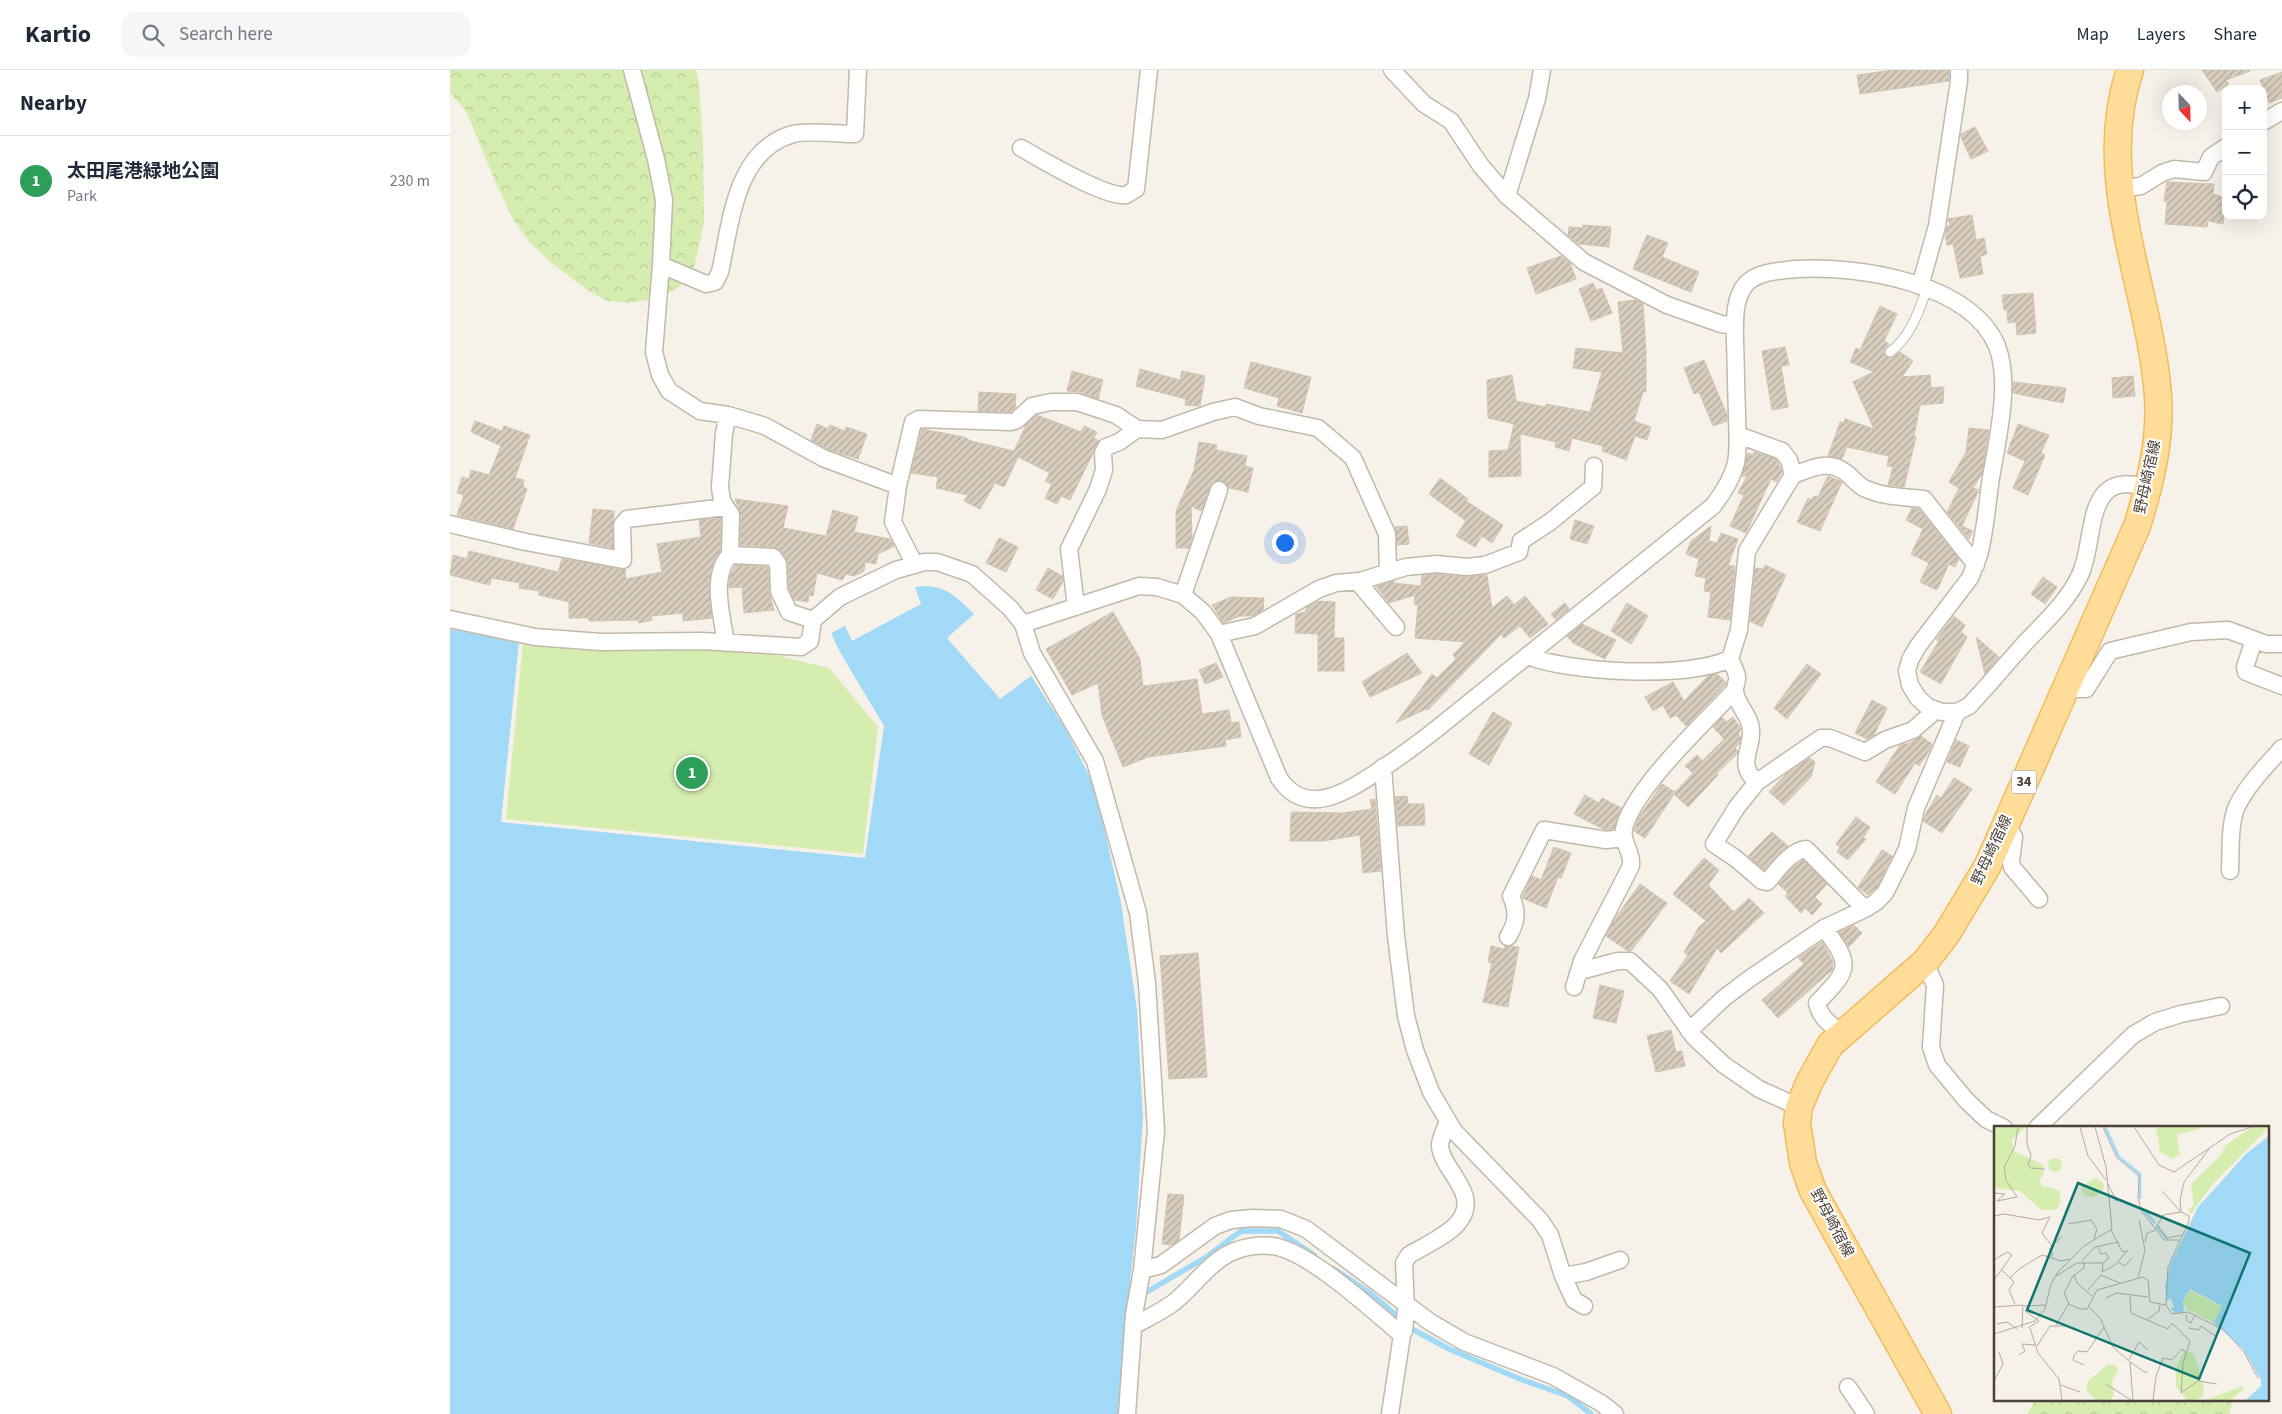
<!DOCTYPE html>
<html lang="en">
<head>
<meta charset="utf-8">
<style>
	body { margin:0; font-family:"Source Sans 3","Noto Sans JP",sans-serif; background:#f6f6f7; color:#1f2937 }
	.controls { position:absolute; right:15px; top:15px; display:grid; overflow:hidden; border-radius:10px; box-shadow:0 5px 20px #0002 }
	.controls button { width:45px; height:45px; display:grid; place-items:center; padding:0; border:0; border-bottom:1px solid #e0e1e3; background:#fff; color:#1f2937; font:25px sans-serif }
	.compass { position:absolute; left:1712px; top:15px; width:45px; height:45px; border-radius:50%; background:#fff; box-shadow:0 5px 20px #0002; rotate:158deg }
	.you { position:absolute; left:834px; top:472px; width:18px; height:18px; margin:-12px; border:4px solid #fff; border-radius:50%; background:#1a73e8; box-shadow:0 0 0 8px #1a73e833 }
	.badge { display:grid; place-items:center; width:32px; height:32px; border-radius:50%; background:#2563eb; color:#fff; font-size:16px; font-weight:700 }
	.pin { position:absolute; translate:-50% -50%; border:2px solid #fff; box-shadow:0 1px 5px #0006 }
	.list { margin:0; padding:0; list-style:none }
	h2 { display:flex; justify-content:space-between; align-items:center; height:65px; margin:0; padding:0 20px; font-size:21px }
	h2 small { font-size:16px; font-weight:400; color:#747a83 }
	.list li { display:grid; grid-template-columns:32px 1fr auto; gap:15px; align-items:center; box-sizing:border-box; height:90px; padding:0 20px; border-top:1px solid #e0e1e3 }
	.list b { display:block; font-size:19px; white-space:nowrap }
	.list p { margin:0; font-size:16px; white-space:nowrap; color:#747a83 }
	.list em { font-size:16px; font-style:normal; color:#747a83 }
	.icon { flex:none; width:28px; height:28px; fill:none; stroke:currentColor; stroke-width:2; stroke-linecap:round; stroke-linejoin:round }
	.map { position:relative; flex:none; width:1832px; height:1344px; overflow:hidden }
	header { display:flex; align-items:center; gap:30px; box-sizing:border-box; height:70px; padding:0 25px; background:#fff; border-bottom:1px solid #e0e1e3 }
	header strong { font-size:24px }
	nav { display:flex; gap:28px; margin-inline-start:auto; font-size:18px }
	.search { width:350px; height:45px; background:#f6f6f7; display:flex; align-items:center; gap:12px; box-sizing:border-box; padding:0 18px; border-radius:15px; color:#747a83; font-size:19px }
	main { display:flex }
	aside { flex:1; background:#fff }
	.map>svg:first-child { display:block }
</style>
</head>
<body>
<header>
<strong>Kartio</strong>
<div class="search"><svg class="icon" aria-label="search" viewBox="0 0 24 24"><circle cx="10" cy="10" r="6"/><path d="M15 15l6 6"/></svg>Search here</div>
<nav><a>Map</a><a>Layers</a><a>Share</a></nav>
</header>
<main>
<aside>
<h2>Nearby<small></small></h2>
<ul class="list">
<li><span class="badge" style="background:#2e9e5b">1</span><div><b>太田尾港緑地公園</b><p>Park</p></div><em>230 m</em></li>
</ul>
</aside>
<div class="map">
<svg width="1832" height="1344" viewBox="0 0 1832 1344">
	<defs>
		<pattern id="forest-crowns" width="20" height="18" patternUnits="userSpaceOnUse" patternTransform="scale(1.25)"><rect width="20" height="18" fill="#d5edaf"/><path d="M2 6a3 3 0 1 1 6 0M12 15a3 3 0 1 1 6 0" fill="none" stroke="#b8cc97"/></pattern>
		<pattern id="building-hatch" width="6" height="6" patternUnits="userSpaceOnUse" patternTransform="scale(1.25)"><rect width="6" height="6" fill="#d9cdbe"/><path d="M-1 1l2-2M0 6l6-6M5 7l2-2" fill="none" stroke="#b2a89b"/></pattern>
	</defs>
	<rect width="100%" height="100%" fill="#f6f1e9"/>
	<path fill="#d5edaf" d="M73,573L137,580L267,579L325,585L379,598L428,657L413,784L56,749Z"/>
	<path fill="url(#forest-crowns)" d="M0,0H246L249,14L253,74L254,153L243,202L228,218L205,229L175,233L158,231L140,222L103,194L80,173L63,149L48,118L16,41L0,23Z
		M1585,1330H1783L1779,1344H1577Z"/>
	<path fill="#a1d9f7" d="M476,516C499,517 508,529 524,544L497,568L550,629L581,606L615,658L645,717L671,833L687,940L693,1047L686,1158L675,1259L671,1344H0V559L69,572L51,752L415,788L434,656L390,582L381,563L395,556L402,571L471,534L465,517Z"/>
	<g fill="none" stroke-linecap="round" stroke-linejoin="round">
		<path stroke="#a1d9f7" stroke-width="5.5" d="M884,1199L920,1223L964,1260L999,1279L1070,1309L1118,1326L1141,1344
			M690,1226L758,1186L791,1161H828L864,1185"/>
	</g>
	<path fill="url(#building-hatch)" stroke="#d4c4b0" d="M1443,0H1499V11L1410,24L1407,5Z
		M1752,0H1800V1L1776,10L1779,14L1767,22Z
		M1832,2V28L1819,33L1810,10Z
		M1525,57L1538,81L1521,89L1511,67V64Z
		M1717,112L1764,114L1763,124L1776,128L1773,154L1758,151L1757,157L1715,154L1717,132L1714,131Z
		M1522,145L1526,170L1534,168L1537,184L1530,186L1533,204L1510,208L1503,174L1497,175L1495,165L1497,156L1500,155L1498,149Z
		M1133,155L1161,157L1159,177L1129,174L1118,165L1119,157L1133,158Z
		M1197,165L1218,173L1212,187L1249,202L1241,222L1183,199Z
		M1111,186L1120,193L1126,209L1086,224L1077,198Z
		M1143,213L1146,220L1152,218L1162,243L1141,251L1129,219Z
		M1583,223L1586,263L1567,265L1566,252L1558,253L1557,240H1554L1552,225Z
		M1186,230L1193,234L1196,282V322H1193L1184,351L1201,357L1197,370L1185,366L1176,390L1152,381L1153,376L1122,368L1119,381L1105,377L1106,372L1070,364L1071,406L1039,407V381L1058,380L1064,354L1038,348L1037,310L1062,305L1066,331L1096,337V334L1140,342L1152,302L1123,298L1126,278L1173,283L1168,232Z
		M1430,236L1447,244L1434,271L1439,274L1434,280L1435,286L1442,288L1450,282L1463,291L1452,307L1480,305L1481,318L1494,317L1493,333L1470,335L1464,366L1466,367L1454,417L1438,415L1443,397L1437,396L1439,386L1397,377L1392,389L1378,386L1390,352L1394,353L1395,349L1424,359L1403,312L1424,302L1400,292L1406,278L1410,280Z
		M1335,277L1339,295L1331,296L1338,337L1322,340L1312,281Z
		M1254,290L1277,345V351L1263,356L1249,322L1244,324L1234,298Z
		M801,292L861,307L852,343L827,336L829,328L794,318Z
		M690,299L730,310L732,301L755,306L750,336L735,335L736,329L686,316Z
		M622,301L653,310L648,329L630,322L617,321Z
		M1683,306L1685,326L1663,328L1662,308Z
		M1563,312L1616,318L1613,333L1563,323Z
		M529,322L566,324L565,338L560,342L528,341Z
		M587,345L631,362L634,356L647,362L644,368L649,371L620,430L611,426L607,434L595,428L602,414L595,411L600,403L568,387L554,417L545,413L530,439L514,431L518,425L486,418L488,407L461,403L472,359L514,367L521,371L564,381L576,355Z
		M25,351L52,361L54,356L80,365L65,408L74,410L73,417L77,419L63,459L7,445L14,425L7,423L12,407L19,409L21,400L39,405L51,376L21,362Z
		M367,354L378,359L380,355L395,361L396,357L417,364L408,389L377,379L361,370Z
		M1568,354L1599,365L1591,383L1595,385L1578,425L1563,418L1575,391L1557,383Z
		M1519,358L1539,360L1532,404L1523,418L1529,420L1512,456L1523,461L1519,469L1497,442L1509,418L1499,412L1516,382Z
		M749,372L767,375L766,380L797,386L795,396L803,398L798,422L779,418L772,410L762,413L751,441L741,436L742,469L739,478H726V441L744,400Z
		M1304,382L1326,389L1332,401L1327,412L1321,409L1296,463L1280,456L1294,425L1288,423L1297,406H1292L1297,386L1298,383L1303,385Z
		M1378,406L1392,412L1370,461L1347,452L1358,428L1362,430L1364,426L1368,427Z
		M990,408L1018,429L1016,431L1053,455L1042,473L1032,466L1025,477L1006,466L1016,451L979,424Z
		M285,429L338,436L333,458L376,466L383,440L408,447L404,462L440,469L444,476L428,484L426,494L415,492L414,501L404,506L396,504L392,510L367,503L363,526L359,525L358,532L344,530L339,519L338,493L331,481L323,477L290,475L291,445Z
		M1462,438L1469,439L1509,489L1505,497L1499,494L1487,520L1470,512L1479,493L1461,484L1473,459L1456,450Z
		M143,439L164,441L163,478L139,473Z
		M271,448L270,482L261,500L259,514L262,548L233,551V543L201,546L202,550L189,553L188,550L139,551V548H119V532L89,525V521L69,518L70,513L41,508L40,515L0,505L3,485L17,489L19,481L108,502L112,489L175,499L176,509L212,502L207,474L251,467L249,450Z
		M1125,450L1144,456L1137,474L1120,469Z
		M957,456L959,474L947,475L945,457Z
		M1261,456L1259,471L1267,473L1271,463L1288,469L1278,496H1285L1280,550L1258,547L1261,522L1254,521L1256,508L1245,506L1249,489L1236,484L1241,471Z
		M549,468L568,477L556,502L536,493Z
		M285,495L318,497L319,522L324,540L294,543L292,517L279,518L280,506Z
		M1315,495L1336,505L1312,557L1300,551L1305,498L1313,499Z
		M598,498L612,506L613,511L603,529L586,520Z
		M987,504L1016,507L1037,505L1042,538L1057,526L1064,535L1075,526L1098,554L1080,568L1070,556L1054,568L1051,564L978,640L976,639L946,653L982,604L987,608L1006,589L1003,585L1015,572L965,568L968,535L964,534L965,525L939,533L926,516L944,511V513L971,516L972,505Z
		M1593,507L1607,517L1595,534L1581,524Z
		M781,527L814,528L813,540L802,546H790L773,553L762,535Z
		M868,531L885,532L884,568H894V601H868V564L845,563L846,544L855,542L857,537Z
		M1115,533L1119,539L1106,550L1101,544Z
		M1177,533L1198,546L1181,574L1161,561Z
		M663,542L690,589L693,616L747,609L752,644L779,640L781,653L789,652L791,667L775,670L776,676L698,687L673,697L652,645L648,613L622,625L596,579Z
		M1504,546L1515,555L1511,562L1517,567L1491,614L1470,602L1489,571L1486,570Z
		M1132,554L1166,570L1155,589L1123,573L1117,566Z
		M1526,567L1549,587L1535,604Z
		M957,583L972,603L920,627L912,612Z
		M766,593L773,607L755,614L749,600Z
		M1357,594L1371,604L1337,649L1324,638Z
		M1267,604L1276,612V614L1236,656L1226,645L1220,648L1213,635L1203,641L1195,627L1223,612L1234,631L1258,606Z
		M1422,630L1437,638L1424,665L1417,669L1405,663Z
		M1043,642L1062,653L1039,695L1019,684Z
		M1272,647L1276,652L1283,647L1291,659L1288,664L1291,667L1289,674L1285,678L1288,681L1287,684L1266,704L1268,705L1238,737L1224,724L1195,768L1184,761L1189,747L1212,714L1225,722L1243,703L1235,696L1247,685L1252,691L1274,669L1263,657Z
		M1471,666L1482,674L1479,681L1469,696L1465,693L1445,724L1426,712L1450,675L1460,673Z
		M1506,670L1519,676L1510,697L1497,692Z
		M1360,688L1365,692L1361,707L1334,735L1319,722L1338,702Z
		M1504,708L1522,719L1492,763L1473,751L1475,745L1487,725L1491,728Z
		M1135,725L1149,733L1152,728L1171,738L1164,759L1155,760L1124,744Z
		M957,726L958,734H974L975,755L948,756L945,727Z
		M925,729L931,801L913,803L910,765L873,771H840L841,742L892,743L922,739L920,730Z
		M1406,747L1420,757L1413,768L1416,769L1398,790L1387,782L1390,777L1386,774Z
		M1322,762L1338,776L1314,800L1298,786Z
		M1104,777L1121,783L1111,808L1108,807L1096,838L1072,828L1082,806L1091,810Z
		M1432,780L1442,786L1427,817L1418,825L1408,817Z
		M1254,788L1269,800L1258,815L1284,842L1299,828L1314,843L1271,883L1267,878L1239,924L1220,911L1238,885L1234,882L1249,857L1256,851L1223,824Z
		M1353,790L1377,814L1365,827L1372,834L1362,845L1355,838L1351,843L1335,826L1338,823L1328,814L1341,799Z
		M1190,814L1217,833L1181,881H1178L1156,866L1164,850Z
		M1404,855L1412,863L1399,877L1389,862Z
		M1372,872L1383,892L1382,900L1328,948L1312,930L1354,894L1348,888Z
		M1041,876L1054,879L1055,876L1069,877L1058,937L1033,932L1042,893L1038,892Z
		M748,883L757,1007L719,1009L710,886Z
		M1150,915L1174,921L1166,953L1143,948Z
		M1221,960L1226,982L1232,981L1235,996L1206,1002L1197,966Z
		M718,1124L734,1125L729,1170L722,1175L712,1174Z"/>
	<g fill="none" stroke-linecap="round" stroke-linejoin="round">
		<defs>
			<path id="lane" d="M1440,282C1461,266 1468,243 1477,219"/>
			<path id="street" d="M182,0L206,89L214,130L211,195L204,282L210,305L219,321L250,341L278,345L315,356L373,388L448,416L463,352L469,349L561,352L567,350L582,336L601,332H627L666,345L687,359L712,360L763,342L785,337L809,346L868,358L903,388L937,464L938,502
				M942,0L974,34L1001,51L1031,96L1057,126L1134,192L1217,235L1271,254L1285,256
				M1813,52L1832,41
				M571,78C591,89 655,128 676,125C679,124 683,120 686,119L699,0
				M1670,119L1691,116L1712,103L1724,99L1754,102L1761,87L1776,77
				M1057,126L1087,29L1092,0
				M211,195L256,214L265,212L270,202C281,153 285,80 343,64C360,60 387,64 405,64L408,0
				M1470,216L1487,156L1509,11V0
				M278,345L274,363L270,417L272,431L281,445L280,485
				M1288,365L1332,381L1339,390L1343,405C1360,399 1378,389 1395,402C1402,407 1407,415 1416,419C1434,427 1455,427 1474,429L1526,495
				M448,416L443,452L465,495
				M0,454L76,472L173,490L172,455L177,449L275,437
				M907,511L946,557
				M733,525L769,420
				M626,537L619,479L648,419L654,400L653,383L656,377L669,372L687,359
				M0,549L85,567L151,572L252,571L351,577L360,571L363,550L390,527L446,500L474,492H487L522,504L560,538L573,554L582,583L645,691L688,843L697,913L706,1061L692,1200L684,1245L677,1344
				M573,554L689,516L707,517L733,525L753,542L769,564L829,708C857,750 899,720 930,700C950,687 970,672 989,657L1263,436C1273,423 1282,409 1286,393C1289,377 1287,360 1287,344C1286,320 1286,296 1285,272C1285,253 1283,229 1296,214C1308,201 1330,201 1346,199C1406,195 1520,212 1547,276C1562,315 1546,374 1540,414C1537,437 1535,462 1529,485L1520,508L1468,576L1460,590L1457,601L1460,615L1468,628L1478,637L1492,642H1507L1519,636C1538,616 1556,594 1575,573C1595,552 1618,531 1630,505C1642,480 1638,440 1656,422C1668,410 1685,415 1700,417
				M769,564L805,556L869,519L886,513L910,511L956,497L987,494L1017,497L1035,495L1069,482L1071,471L1100,452L1143,417L1144,396
				M1804,570L1795,597L1796,602L1832,616
				M276,573C272,547 260,505 280,485L323,487L328,494L329,521L339,542L363,550
				M1077,586C1122,603 1236,609 1280,589L1289,560L1297,481L1343,405
				M1280,589C1282,594 1287,602 1287,607C1288,612 1284,617 1285,622C1287,634 1297,643 1300,654C1306,676 1284,693 1307,712L1371,668H1380L1415,682L1435,670L1463,660L1486,640
				M1617,619H1636L1660,581L1741,562L1778,560L1816,574H1832
				M933,697L946,866L956,946L965,980L981,1022L1004,1061L1090,1150L1100,1165L1113,1206L1124,1230L1134,1236
				M1307,712L1287,737L1264,774L1285,788L1312,811L1317,812C1327,801 1340,781 1356,779L1415,839
				M1555,753L1564,767L1561,791L1562,797L1589,829
				M1780,801C1781,781 1779,754 1787,736C1798,714 1816,696 1832,678
				M1374,858C1403,896 1399,900 1367,933C1370,948 1381,955 1393,964
				M1058,867C1067,852 1068,842 1061,826L1094,760L1156,770L1174,768
				M1475,892L1485,915L1481,977L1487,995L1516,1030L1536,1049L1554,1058
				M1130,901L1168,891H1180L1210,919L1244,967L1274,995L1309,1019L1349,1037
				M1124,917L1132,891L1181,796C1183,782 1171,772 1174,759C1182,720 1256,651 1284,621
				M1239,961L1274,928L1299,909L1374,858L1415,839L1426,832L1435,823L1457,779L1466,738L1507,642
				M1587,1058L1683,965L1705,952L1731,944L1771,936
				M692,1200L711,1195L765,1156L781,1150L803,1148L831,1149L856,1159L980,1252L1014,1272L1103,1306L1151,1333L1165,1344
				M1113,1206L1136,1202L1170,1190
				M683,1256C696,1249 711,1242 723,1233C741,1219 754,1199 773,1187C788,1177 811,1173 828,1177C864,1186 922,1240 952,1265
				M1398,1317L1416,1344
				M940,1344L952,1265L954,1261L956,1239L954,1193L959,1185C974,1176 995,1167 1007,1154C1034,1124 989,1099 990,1074C991,1067 995,1059 998,1052"/>
			<path id="primary" d="M1488,1344L1363,1121L1353,1093L1347,1053L1349,1037L1360,1011L1380,975L1475,892L1496,865L1538,795L1687,456C1700,414 1711,371 1708,326C1700,217 1643,109 1680,0"/>
		</defs>
		<use href="#lane" stroke="#c3b9ab" stroke-width="11"/>
		<use href="#street" stroke="#c3b9ab" stroke-width="19"/>
		<use href="#primary" stroke="#efbc5f" stroke-width="29"/>
		<use href="#lane" stroke="#fff" stroke-width="9"/>
		<use href="#street" stroke="#fff" stroke-width="16"/>
		<use href="#primary" stroke="#fd9" stroke-width="26"/>
	</g>
	<g text-anchor="middle" dominant-baseline="central" stroke-width="4" stroke-linejoin="round" paint-order="stroke">
		<rect fill="#fff" stroke="#817b73" stroke-width="1" x="1561.5" y="700.5" width="25" height="23" rx="4"/>
		<g font-size="14" font-weight="bold" fill="#4b4237">
			<text x="1574" y="712">34</text>
		</g>
		<g font-size="15" fill="#4b4237" stroke="#fff">
			<text transform="translate(1698 407) rotate(-78)">野母崎宿線</text>
			<text transform="translate(1542 780) rotate(-65)">野母崎宿線</text>
			<text transform="translate(1382 1153) rotate(62)">野母崎宿線</text>
		</g>
	</g>
	<g transform="translate(1544 1056)">
		<rect width="275" height="275" fill="#f6f1e9"/>
		<path d="M196,164L228,181L220,197L192,183L189,175Z" fill="#d5edaf"/>
		<path d="M0,1H32L18,14L20,25L49,39L50,47L45,55L48,60L65,64L67,75L62,84H47L26,65L0,62ZM162,1H211L183,9L186,28L179,33L166,26ZM258,1H275L217,60L197,88L194,84L200,79L197,58L227,29L231,20ZM54 39a7 7 0 1 1 14 0a7 7 0 1 1-14 0ZM102,52L110,58L109,65L100,71L90,70L87,61ZM190,225L200,227L210,262L209,271L200,274H193L182,260V242ZM114,238L121,239L124,244L118,255L120,269L116,274H102L93,266V256ZM249,260L250,263L236,274H212Z" fill="#d5edaf"/>
		<path d="M275,10V274H252L267,260V254L249,223L220,197L228,180L196,163L189,175L190,186L181,187L176,182L180,181L177,173L173,174L171,161L176,139L204,81L252,28Z" fill="#a1d9f7"/>
		<path fill="none" stroke="#a1d9f7" stroke-width="2.5" d="M111,1L125,31L146,48V73M148,82L161,97M163,101L173,113"/>
		<path fill="none" stroke="#b2aba2" stroke-width="1" d="M33,1V18L37,29L34,39L37,42L51,43M86,1L94,30L112,54M109,1L123,32L145,50L144,71L147,84L170,114H185M140,1L165,39L180,46L236,8L258,1M215,23L190,56L186,74L187,86L195,90V95L174,141L172,179L178,188L194,186L230,204L250,226L264,252M114,58L123,76M168,65L187,86M0,67L11,68L3,75L23,71L12,54L10,41L21,20L24,1M0,90L10,88L45,94L56,91L48,107L58,120M74,98L97,94L103,103L100,113M163,98L173,112L188,109M117,104L128,125L133,126M151,116L153,107L160,105L169,89L187,86M104,121L107,128L112,127L115,132L109,137M57,131L59,128L55,123L68,110M0,134L13,126L18,129L0,154M88,135L101,121L125,116M124,136L131,140L138,132M89,137H109L108,146M8,144L20,156L15,164L21,178M108,146L121,139L134,124M80,149L83,157L98,170M62,150L83,137H90V142L79,150L70,167L75,178L86,183H93L103,164L149,151L154,154L156,176L172,179M16,152L25,143L48,129L67,135L76,133M144,152L151,124L145,94M94,164L107,149L126,157M136,170L137,187L174,203L178,197L196,215L189,237L187,267L204,255L223,258M112,172L123,167L154,171M30,180L52,179M94,180L106,192L119,221L136,236L139,274M0,181L29,179L28,202M31,185L45,195L34,202M192,188L193,195L197,197L201,189M154,193L165,185L166,179M3,198L13,196L23,203M62,199L75,177M36,202L44,227L65,253L68,274M195,202L205,204L207,200L223,211M0,208L41,195L51,183L57,158L64,146L90,120L118,103L112,41L101,1M43,220L56,200H72M25,229L31,225L28,218L42,219M135,234L145,216L154,224M136,236L152,247L153,245M90,239L79,234L80,229L84,225L93,226L110,201M0,255L9,238L5,226M112,258L137,274M67,259L86,266M159,274L162,250L169,232L178,234L188,223L192,227"/>
		<path fill="#0f766e" fill-opacity="0.15" stroke="#0f766e" stroke-width="2.5" d="M84,57L256,127L205,253L33,184Z"/>
		<rect width="275" height="275" fill="none" stroke="#4b4237" stroke-width="2.5"/>
	</g>
</svg>
<div class="controls">
<button>+</button>
<button>−</button>
<button><svg class="icon" aria-label="locate" viewBox="0 0 24 24"><circle cx="12" cy="12" r="6"/><path d="M12 2v4M12 18v4M2 12h4M18 12h4"/></svg></button>
</div>
<svg class="compass" viewBox="-18 -18 36 36"><path d="M0-13l5 13h-10z" fill="#e53935"/><path d="M0 13l5-13h-10z" fill="#747a83"/></svg>
<div class="you"></div>
<div class="pin badge" style="left:242px;top:703px;background:#2e9e5b">1</div>
</div>
</main>
</body>
</html>
